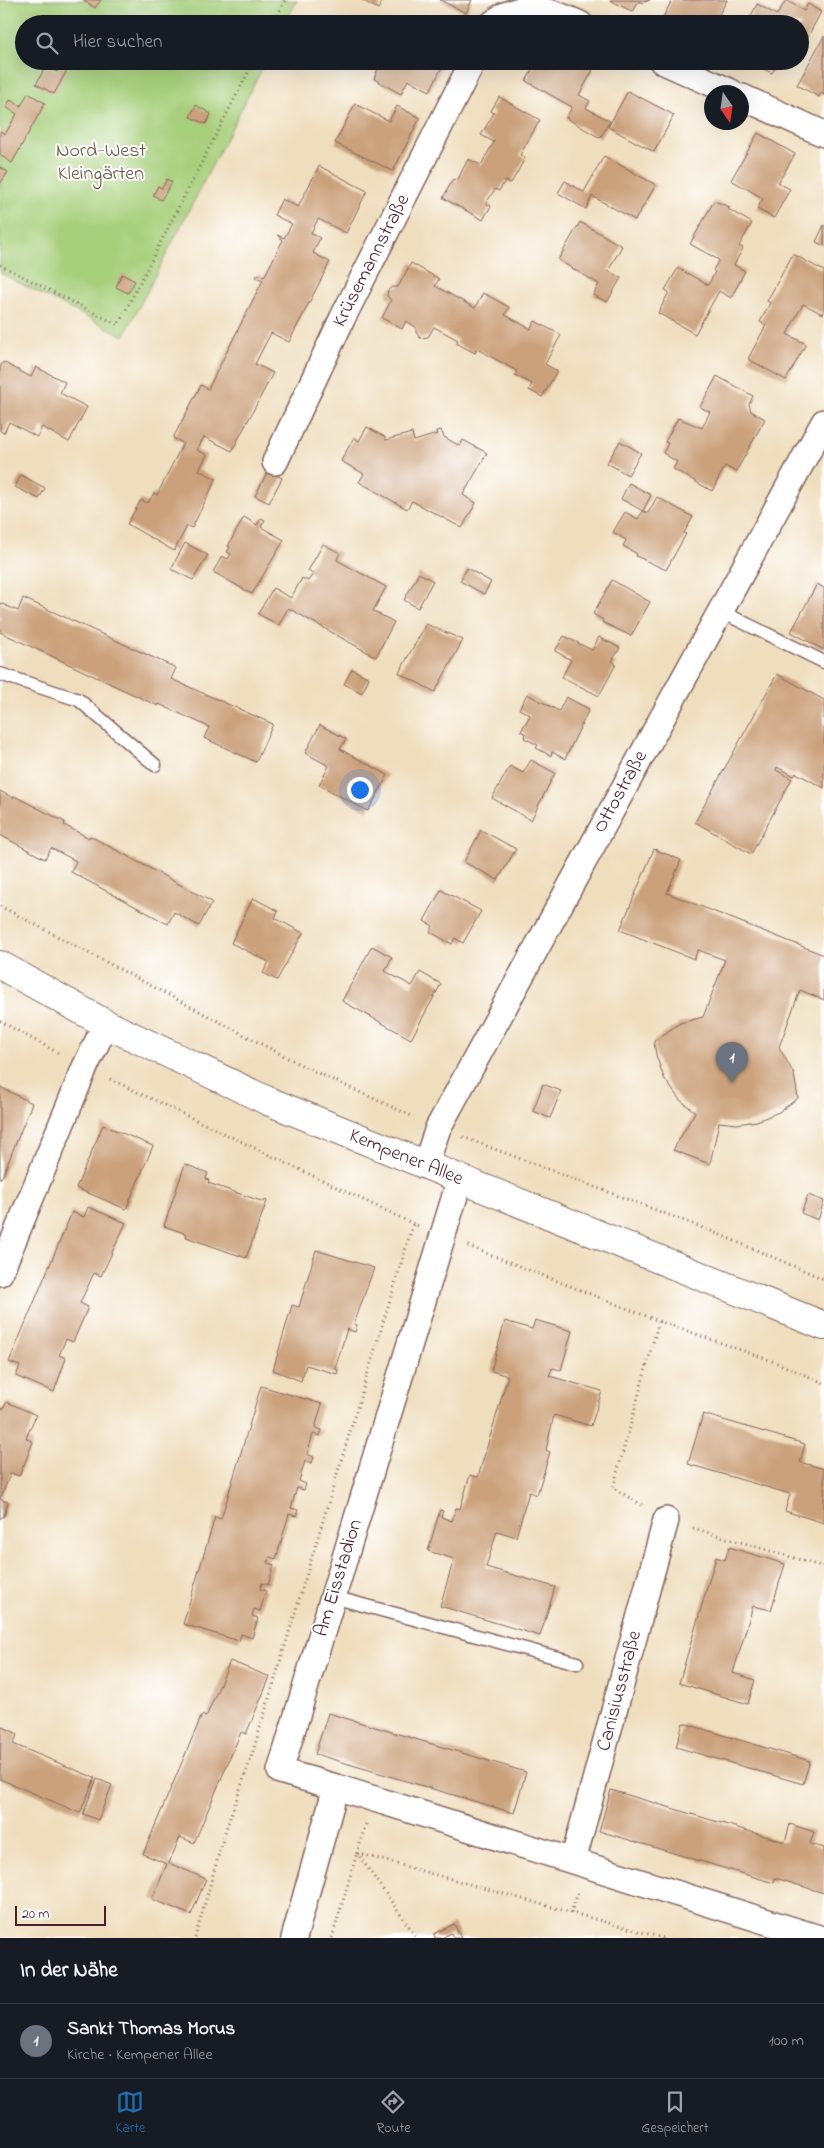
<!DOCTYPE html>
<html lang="de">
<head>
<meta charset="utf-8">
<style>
	body { margin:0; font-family:"Indie Flower",sans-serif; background:#242831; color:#f1f3f6 }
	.compass { position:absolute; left:704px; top:85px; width:45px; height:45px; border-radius:50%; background:#171b24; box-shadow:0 5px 20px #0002; rotate:167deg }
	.scale { position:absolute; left:15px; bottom:12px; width:91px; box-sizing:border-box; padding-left:5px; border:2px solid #4a1f2b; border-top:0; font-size:14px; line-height:18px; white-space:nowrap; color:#4a1f2b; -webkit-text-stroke:4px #fff; paint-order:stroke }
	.you { position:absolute; left:359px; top:789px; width:18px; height:18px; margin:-12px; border:4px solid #fff; border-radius:50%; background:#1a73e8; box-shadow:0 0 0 8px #1a73e833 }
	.badge { display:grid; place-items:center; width:32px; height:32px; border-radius:50%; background:#1f6fb2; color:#fff; font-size:16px; font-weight:700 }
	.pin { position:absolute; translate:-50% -41px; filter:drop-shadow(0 1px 2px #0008) }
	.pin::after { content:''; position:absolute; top:26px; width:18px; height:15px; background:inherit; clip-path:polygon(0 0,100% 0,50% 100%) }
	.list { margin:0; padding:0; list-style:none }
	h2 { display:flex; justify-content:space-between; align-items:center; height:65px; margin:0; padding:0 20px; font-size:21px }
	h2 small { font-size:16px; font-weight:400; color:#9ea1a6 }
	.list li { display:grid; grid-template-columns:32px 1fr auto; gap:15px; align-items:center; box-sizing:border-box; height:75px; padding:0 20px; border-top:1px solid #363941 }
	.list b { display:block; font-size:19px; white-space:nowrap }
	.list p { margin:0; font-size:16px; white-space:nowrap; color:#9ea1a6 }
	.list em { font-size:16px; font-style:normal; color:#9ea1a6 }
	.icon { flex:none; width:28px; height:28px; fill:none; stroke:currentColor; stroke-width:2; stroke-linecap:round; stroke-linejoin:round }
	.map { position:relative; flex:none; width:824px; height:1938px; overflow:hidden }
	.search { position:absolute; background:#171b24; box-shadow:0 5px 20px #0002; left:15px; right:15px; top:15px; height:55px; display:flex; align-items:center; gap:12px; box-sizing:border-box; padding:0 18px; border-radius:28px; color:#9ea1a6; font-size:19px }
	.sheet { height:140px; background:#171b24 }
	nav { display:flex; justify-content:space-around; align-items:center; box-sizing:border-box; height:70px; border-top:1px solid #363941; background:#171b24; font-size:14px; color:#9ea1a6 }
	nav a { display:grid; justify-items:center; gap:2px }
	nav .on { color:#1f6fb2 }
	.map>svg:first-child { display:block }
</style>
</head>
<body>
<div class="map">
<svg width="824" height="1938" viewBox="0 0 824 1938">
	<rect width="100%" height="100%" fill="#fff"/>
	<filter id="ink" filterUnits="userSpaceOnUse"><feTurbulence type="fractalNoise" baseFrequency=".02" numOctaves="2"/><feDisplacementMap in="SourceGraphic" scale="10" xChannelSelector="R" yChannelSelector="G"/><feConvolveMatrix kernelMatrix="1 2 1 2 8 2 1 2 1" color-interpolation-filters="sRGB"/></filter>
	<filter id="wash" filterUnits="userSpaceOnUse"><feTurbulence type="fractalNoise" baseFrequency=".0096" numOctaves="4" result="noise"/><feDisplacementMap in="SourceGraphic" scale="20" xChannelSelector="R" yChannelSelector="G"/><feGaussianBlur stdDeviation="1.12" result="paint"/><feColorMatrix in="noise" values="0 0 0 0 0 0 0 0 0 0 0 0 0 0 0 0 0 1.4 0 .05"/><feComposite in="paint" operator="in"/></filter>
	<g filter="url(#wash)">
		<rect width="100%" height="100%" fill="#efdebe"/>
		<path fill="#a7cf7b" stroke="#787753" d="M0,0H297L285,24H24V61H266L124,336L0,273Z"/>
		<g id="blocks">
			<path fill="#cba17c" d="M83,0H101L95,8Z
				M362,0H383L378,9Z
				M440,0H472L466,13Z
				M610,0H650L642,3L639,1L633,12Z
				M672,0H727L714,24H666L661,21Z
				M786,0L804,11L808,4L821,12L806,40L800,36V24H747L757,4L777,15Z
				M417,18L429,24H414Z
				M824,36V95L821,93L819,97L797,85Z
				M381,61H445L430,91L408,80L401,94L374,79Z
				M537,61H577L593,70L579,95L590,101L586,108L610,121L600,138L566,118L572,107L526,81Z
				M747,61H779L772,73Z
				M46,66L57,72L60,66L67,70L54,94L36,84Z
				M628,91L674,115L654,152L608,127Z
				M28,93L45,103L12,163L0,155V131L5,134L17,114L6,107L10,100L21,106Z
				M499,97L540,120L520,155L525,158L518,171L511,183L505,181L499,191L495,189L486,203L491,206L483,220L443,198L453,179L457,181L468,159L481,165L487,154L494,142L481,135L494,113L491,111Z
				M355,104L389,121L397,106L420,118L393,171L335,143Z
				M196,105L211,114L206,124L190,117Z
				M758,133L795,154L778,183L790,189L774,218L757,209L763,198L731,180Z
				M604,156L656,185L635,220L592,196L586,209L558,193L565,181L584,192Z
				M319,166L367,191L346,233L318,219L311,233L320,238L313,253L330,262L289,342L271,333L255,364L273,373L232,451L204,437L197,450L207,455L199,470L216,479L192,528L187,526L174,551L127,524L141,500L148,503L154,493L157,495L183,443L173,438L201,385L208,389L263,280L256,277L258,274L264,277L283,240L277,235L284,238L292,224L274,215L282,199L298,207Z
				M0,167L8,172L0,184Z
				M167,179L172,182L161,200L153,195L158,186L162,188Z
				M714,201L730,207L728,209L752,223L739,246L743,248L734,265L745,271L731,298L719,291L695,334L658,313L669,292L665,290L678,268L708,285L715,272L713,270L719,260L690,244Z
				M580,222L622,246L608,271L621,278L607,302L593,295L599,284L558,260Z
				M824,225V246L816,242Z
				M793,254L824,271V312L823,314L803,304L787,334L806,344L786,380L748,359L766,325L760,322L770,303L767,301Z
				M411,263L439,279L435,286L475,308L483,293L509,307L505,315L531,329L535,321L561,335L545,364L557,371L542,397L529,390L532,384L515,375L517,371L477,349L475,353L456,343L458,340L434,327L428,337L420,338L416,332V327L406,321L402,329L382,318L391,300L387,296L388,290L392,287H398Z
				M122,274L135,281L128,293L116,287Z
				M3,362L31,377L36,367L65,382L60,393L87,407L69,442L42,427L37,437L9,422L4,433L0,431V367Z
				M717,376L753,396L749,404L751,411L765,419L736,472L725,466L712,491L673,469L677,462L663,453L668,443L665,442L678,418L702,428L710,412L700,407Z
				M367,427L385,437L386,440L412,433L414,441L437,434L436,431L441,430L444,437L460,446L463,440L487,453L463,495L476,503L462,528L412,501L407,509L359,482L364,474L341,461L354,437L359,441Z
				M620,441L641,453L628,475L607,463Z
				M268,471L282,478L269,503L255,496Z
				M21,475L45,488L39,499L15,487Z
				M629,483L651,495L643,511L648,513L657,497L693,517L684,533L686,534L666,570L636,556L637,554L623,546L626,540L613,532L625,512L638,519L643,511L621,499Z
				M244,517L257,525L261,518L265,520L261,527L284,540L252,594L213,572L222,556L228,559L231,554L227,552L230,547L228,546Z
				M185,543L208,555L193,580L171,569Z
				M323,544L340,553L337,560L386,587L373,611L394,622L376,657L288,608L279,625L258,614L273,588L291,598L302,578L308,581L313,574L308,571Z
				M467,568L491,582L484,594L460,581Z
				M419,573L433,581L418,608L404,600Z
				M612,580L650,602L631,636L602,622L603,620L593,614Z
				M817,584L824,588V650L791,632Z
				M23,598L176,668L171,679L273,724L256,762L204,738L209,727L159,704L158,706L0,632V603L18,611Z
				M426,624L463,640L435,692L399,673Z
				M564,636L592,650L599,637L620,648L612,661L616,664L599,696L562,677L571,660L555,651Z
				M352,669L369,678L362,693L344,684Z
				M777,674L824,700V788L796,773L794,776L777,767L776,770L792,779L751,854L695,822Z
				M527,694L559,711L566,697L589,709L565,759L552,752L551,756L536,748L538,745L524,738L526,734L521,731L530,715L519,709Z
				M320,725L346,739L340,749L388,775L368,811L319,785L329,766L305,753Z
				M531,760L555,773L531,820L492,798L510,766L523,773Z
				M0,791L13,798L14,796L65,822L64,825L89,838L90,836L212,902L199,926L174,912L168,924L71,872L76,861L51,848L45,859L0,835Z
				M481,830L516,849L498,880L464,862Z
				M654,849L681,860L667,893L824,955V1000L800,990L779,1047L794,1074L798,1098L779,1112L757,1121L737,1124L719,1122L710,1164L673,1150L695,1112L679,1099L664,1078L656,1055L654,1041L680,1023L703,1017L725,960L698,950L694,959L620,930Z
				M441,890L481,911L463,943L455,938L452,944L430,932L433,926L424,921Z
				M253,898L278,911L275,918L303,933L277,980L263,973L269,962L231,943Z
				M372,946L392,957L385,971L412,986L420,972L441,984L411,1039L342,1001Z
				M543,1084L561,1091L550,1118L533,1111Z
				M0,1087L32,1103L3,1175L0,1179Z
				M103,1125L153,1146L126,1209L76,1188Z
				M185,1164L208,1173L206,1179L209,1180L208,1183L264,1202L265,1200L267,1201L246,1258L186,1237L187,1234L164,1226Z
				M808,1195L824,1201L818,1220L801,1213Z
				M88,1207L126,1223L101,1276L94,1273L80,1303L88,1307L73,1342L66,1339L59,1355L66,1358L54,1392L16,1376L20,1366L9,1362L72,1212L84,1217Z
				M316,1250L374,1268L354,1324L357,1325L355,1332L347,1329L335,1369L338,1370L337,1374L306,1365L301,1381L273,1370L292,1305L299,1307Z
				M535,1320L572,1331L561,1370L552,1368L549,1376L602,1391L591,1426L554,1415L546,1450L550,1452L537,1495L529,1492L516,1537L497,1531L486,1567L555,1587L540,1636L440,1606L454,1559L428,1551L440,1510L443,1511L441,1517L452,1521L456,1508L460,1509L470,1475L478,1477L508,1376L491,1371L505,1321L532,1329Z
				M261,1386L322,1404L315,1428L322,1430L320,1436L313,1434L307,1454L314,1457L312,1463L305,1461L299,1481L306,1484L304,1490L297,1488L291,1508L298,1510L296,1516L289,1514L276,1559L270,1557L268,1563L274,1565L268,1585L262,1583L260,1589L266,1591L260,1611L254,1609L252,1616L258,1618L252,1638L241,1634L239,1641L183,1624L215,1517L221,1519Z
				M7,1402L36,1415L26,1438L33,1442L26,1460L19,1476L11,1473L0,1499L8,1502L4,1516L0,1519V1408L3,1409Z
				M703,1414L805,1444L800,1462L824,1469V1523L785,1511L790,1494L688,1464Z
				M729,1547L785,1564L771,1610L753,1606L733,1673L755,1680L748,1704L679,1683L716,1557L725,1560Z
				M230,1661L270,1677L246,1734L241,1732L194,1843L180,1837L169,1863L206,1879L191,1915L152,1899L167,1864L143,1854L202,1715L206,1717Z
				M328,1713L526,1772L514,1813L315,1754Z
				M683,1723L810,1761L803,1784L676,1747Z
				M1,1726L18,1734L13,1744L95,1778L80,1813L0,1779Z
				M97,1779L112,1785L98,1820L83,1814Z
				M611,1790L785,1842L790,1824L814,1832L810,1844L824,1848V1893L775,1878L774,1883L599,1831Z
				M454,1924L461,1938H454L451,1933L442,1938H435L434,1934Z"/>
		</g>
	</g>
	<g filter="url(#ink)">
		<use href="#blocks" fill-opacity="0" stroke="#84625e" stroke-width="1"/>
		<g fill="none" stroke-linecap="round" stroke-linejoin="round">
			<defs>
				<path id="service" d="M720,611L824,662
					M0,674L79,700L155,765
					M333,1597L577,1663"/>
				<path id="minor" d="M492,24C520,0 548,9 580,24
					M662,61L731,92
					M742,97L824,134
					M275,462L343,317L473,61
					M425,1166L438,1128L824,422
					M0,1273L85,1067L106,1024
					M336,1787L819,1938
					M573,1861L666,1520
					M294,1938L336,1787L280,1771L460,1179"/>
				<path id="tertiary" d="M0,965L106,1024L268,1101L824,1326"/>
			</defs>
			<use href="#service" stroke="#84625e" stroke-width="15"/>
			<use href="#minor" stroke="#84625e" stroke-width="28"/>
			<use href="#tertiary" stroke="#84625e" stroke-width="30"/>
			<path stroke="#84625e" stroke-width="3" stroke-dasharray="1 4" stroke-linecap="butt" d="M273,24L285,0
				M0,265L118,325L254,61
				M0,906L307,1068L414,1117
				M0,1021L60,1054
				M110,1079L418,1226
				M463,1137L711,1231L824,1279
				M468,1246L659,1321L775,1362L824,1383
				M642,1505L613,1488L659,1321
				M693,1528L824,1567
				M366,1824L357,1853L417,1938
				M571,1913L578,1892
				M195,1938L226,1829L250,1761L413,1224
				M332,1938L357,1853L663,1938"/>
			<use href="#service" stroke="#fff" stroke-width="12"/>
			<use href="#minor" stroke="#fff" stroke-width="25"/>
			<use href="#tertiary" stroke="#fff" stroke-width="28"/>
		</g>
	</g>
	<g text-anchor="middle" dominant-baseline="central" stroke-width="4" stroke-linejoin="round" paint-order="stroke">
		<g font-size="20" fill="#665443" stroke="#fff">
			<text x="101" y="151">Nord-West<tspan x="101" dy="23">Kleingärten</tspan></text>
		</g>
		<g font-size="20" fill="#4a1f2b" stroke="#fff">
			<text transform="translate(372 261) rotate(-63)">Krüsemannstraße</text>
			<text transform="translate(621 792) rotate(-61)">Ottostraße</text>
			<text transform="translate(406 1158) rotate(22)">Kempener Allee</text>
			<text transform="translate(339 1578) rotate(-73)">Am Eisstadion</text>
			<text transform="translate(620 1691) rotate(-75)">Canisiusstraße</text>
		</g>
	</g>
</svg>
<svg class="compass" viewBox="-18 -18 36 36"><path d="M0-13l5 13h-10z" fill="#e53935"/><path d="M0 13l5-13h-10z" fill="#9ea1a6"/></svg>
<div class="scale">20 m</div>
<div class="you"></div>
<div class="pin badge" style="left:732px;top:1083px;background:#6b7280">1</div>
<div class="search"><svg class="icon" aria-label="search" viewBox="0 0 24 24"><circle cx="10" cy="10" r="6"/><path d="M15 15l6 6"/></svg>Hier suchen</div>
</div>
<section class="sheet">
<h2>In der Nähe<small></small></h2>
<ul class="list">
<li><span class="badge" style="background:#6b7280">1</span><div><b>Sankt Thomas Morus</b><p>Kirche · Kempener Allee</p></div><em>100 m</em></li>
</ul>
</section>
<nav>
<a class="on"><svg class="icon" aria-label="map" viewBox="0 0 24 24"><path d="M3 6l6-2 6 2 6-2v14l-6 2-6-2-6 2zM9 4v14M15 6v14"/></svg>Karte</a>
<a><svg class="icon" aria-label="directions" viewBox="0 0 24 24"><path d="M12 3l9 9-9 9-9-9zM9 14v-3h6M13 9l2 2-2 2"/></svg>Route</a>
<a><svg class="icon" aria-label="saved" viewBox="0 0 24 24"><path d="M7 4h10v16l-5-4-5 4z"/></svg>Gespeichert</a>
</nav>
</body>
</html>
